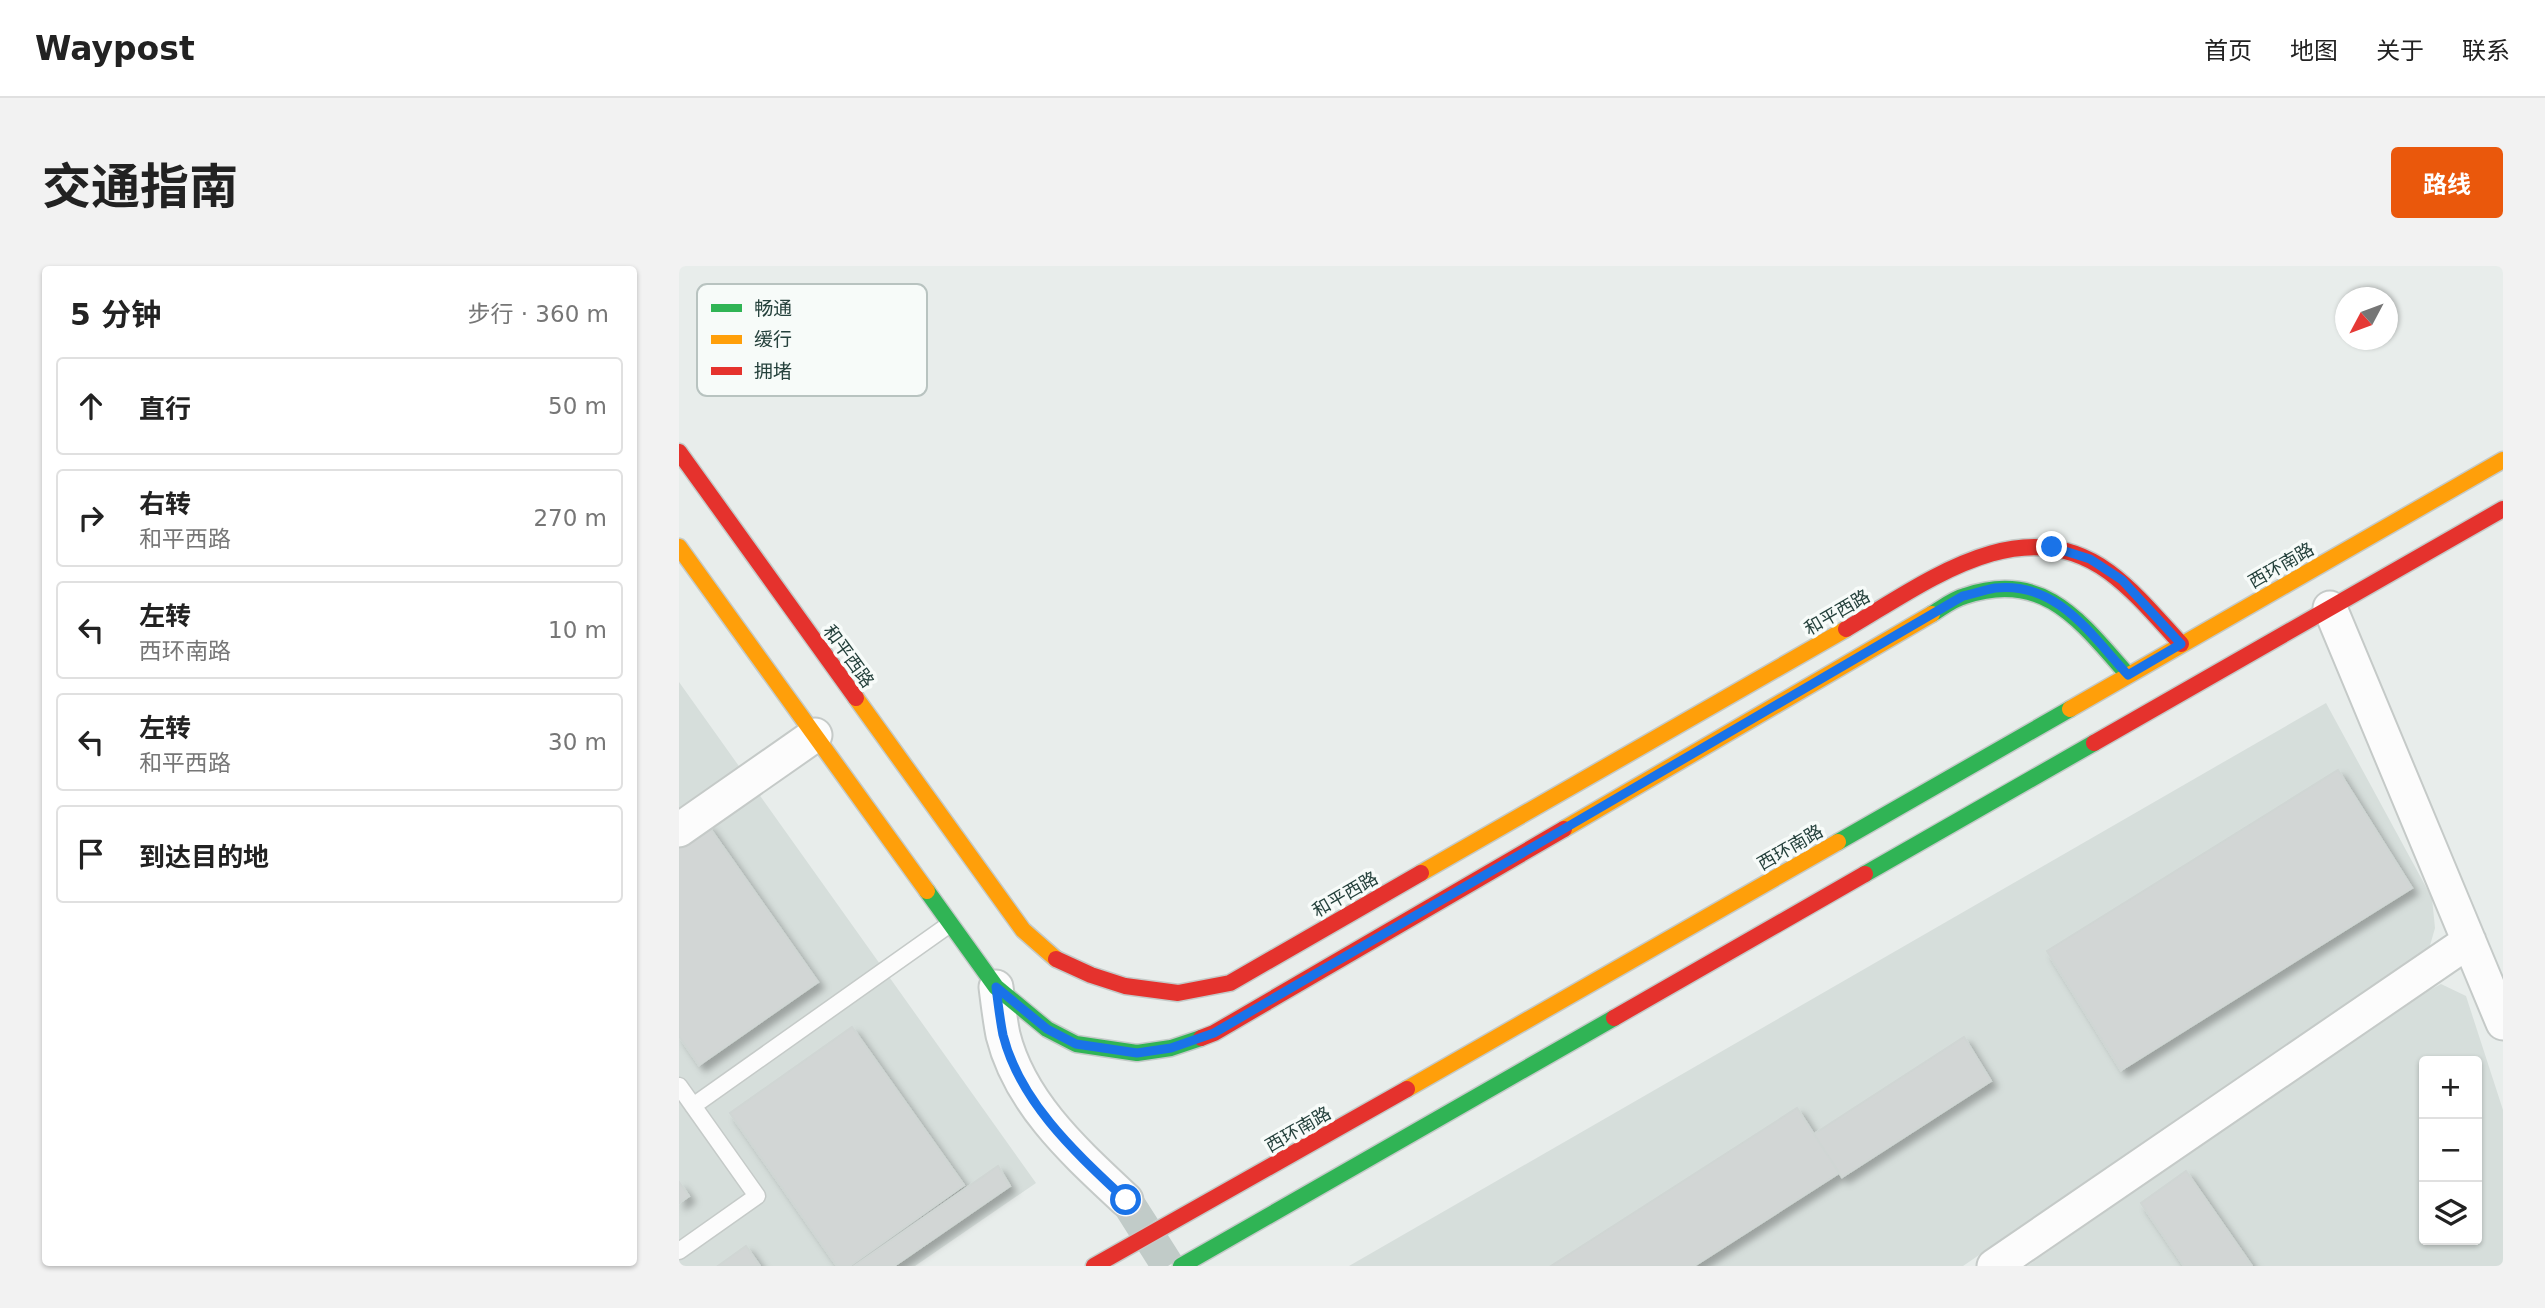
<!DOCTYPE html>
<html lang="zh">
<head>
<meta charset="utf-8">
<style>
	body { margin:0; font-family:"DejaVu Sans","Noto Sans SC",sans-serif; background:#f2f2f2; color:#222 }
	.controls { position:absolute; right:21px; bottom:21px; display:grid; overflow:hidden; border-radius:7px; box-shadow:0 2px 5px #0004 }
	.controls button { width:63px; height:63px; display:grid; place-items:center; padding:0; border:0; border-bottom:2px solid #e0e0e0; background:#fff; color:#222; font:35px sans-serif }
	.compass { position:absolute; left:1656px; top:21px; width:63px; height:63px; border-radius:50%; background:#fff; box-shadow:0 2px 5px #0004; rotate:229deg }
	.stop { position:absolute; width:21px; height:21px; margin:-16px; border:5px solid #1a73e8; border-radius:50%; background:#fff }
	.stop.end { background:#1a73e8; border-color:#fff; box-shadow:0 2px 7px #0008 }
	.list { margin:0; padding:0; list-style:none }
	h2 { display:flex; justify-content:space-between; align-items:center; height:91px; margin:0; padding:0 28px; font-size:30px }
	h2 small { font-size:23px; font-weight:400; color:#767676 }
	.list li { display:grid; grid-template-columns:46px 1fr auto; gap:21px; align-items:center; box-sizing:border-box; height:98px; margin:0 14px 14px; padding:0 14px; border:2px solid #e0e0e0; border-radius:7px }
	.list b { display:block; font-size:26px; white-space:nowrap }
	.list p { margin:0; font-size:23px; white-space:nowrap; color:#767676 }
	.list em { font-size:23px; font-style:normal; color:#767676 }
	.icon { flex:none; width:38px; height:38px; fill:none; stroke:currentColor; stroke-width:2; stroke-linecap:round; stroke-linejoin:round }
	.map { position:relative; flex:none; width:1824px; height:1000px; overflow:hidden; border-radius:7px }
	header { display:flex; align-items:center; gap:42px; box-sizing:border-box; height:98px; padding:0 35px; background:#fff; border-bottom:2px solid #e0e0e0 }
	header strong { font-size:33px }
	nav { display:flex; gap:38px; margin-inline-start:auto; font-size:24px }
	.intro { display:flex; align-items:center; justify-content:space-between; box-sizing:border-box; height:168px; padding:0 42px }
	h1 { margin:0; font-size:49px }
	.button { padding:18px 32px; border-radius:7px; background:#ea580c; color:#fff; font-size:24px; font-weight:700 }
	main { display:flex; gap:42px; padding:0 42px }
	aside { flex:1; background:#fff; border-radius:7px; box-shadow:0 2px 5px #0004 }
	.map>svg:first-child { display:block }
</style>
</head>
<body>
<header>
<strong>Waypost</strong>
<nav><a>首页</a><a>地图</a><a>关于</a><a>联系</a></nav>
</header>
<div class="intro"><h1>交通指南</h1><a class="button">路线</a></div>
<main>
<aside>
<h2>5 分钟<small>步行 · 360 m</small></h2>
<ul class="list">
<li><svg class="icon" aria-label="ahead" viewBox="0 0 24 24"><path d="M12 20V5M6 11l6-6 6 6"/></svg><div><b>直行</b></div><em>50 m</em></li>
<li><svg class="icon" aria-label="right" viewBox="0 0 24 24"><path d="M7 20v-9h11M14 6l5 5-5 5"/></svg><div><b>右转</b><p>和平西路</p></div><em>270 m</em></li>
<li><svg class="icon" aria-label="left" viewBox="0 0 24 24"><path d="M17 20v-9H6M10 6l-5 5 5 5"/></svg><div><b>左转</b><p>西环南路</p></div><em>10 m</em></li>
<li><svg class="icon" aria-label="left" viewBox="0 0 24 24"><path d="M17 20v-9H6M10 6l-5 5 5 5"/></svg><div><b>左转</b><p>和平西路</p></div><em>30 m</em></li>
<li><svg class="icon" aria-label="arrive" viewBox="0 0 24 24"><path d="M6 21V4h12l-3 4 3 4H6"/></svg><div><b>到达目的地</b></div></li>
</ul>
</aside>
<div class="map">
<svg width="1824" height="1000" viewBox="0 0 1824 1000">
	<defs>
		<filter id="shadow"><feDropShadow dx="6" dy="6" stdDeviation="3.5" flood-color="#0004"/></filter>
	</defs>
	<rect width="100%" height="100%" fill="#e8edeb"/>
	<path fill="#d6dedb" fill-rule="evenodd" d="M0,416L357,917L236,1000H0Z
		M1647,437L1753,632L1756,662L1750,683L1284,1000H670Z
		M1762,718L1787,730L1824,844V1000H1348L1739,730ZM1745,795H1798V974H1745Z"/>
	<path fill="#d2d6d5" stroke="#d0d6d4" stroke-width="2" filter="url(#shadow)" d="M1659,504L1733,622L1442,804L1368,685Z
		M28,558L139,716L20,799L0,770V578Z
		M173,761L285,919L171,1000H158L51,847Z
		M1285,771L1312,815L1163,911L1135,868Z
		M1118,842L1160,907L1015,1000H872Z
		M319,900L331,920L215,1000H175Z
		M1507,905L1573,1000H1505L1462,937Z
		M0,916L10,930L0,937Z
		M67,980L81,1000H39Z"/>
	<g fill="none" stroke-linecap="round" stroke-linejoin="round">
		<path stroke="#c1cbc8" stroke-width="33" stroke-dasharray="33 17" stroke-linecap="butt" d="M447,934L489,1000"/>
		<defs>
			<path id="lane" d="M0,820L78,930L0,985
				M14,840L271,658"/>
			<path id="street" d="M1651,342L1824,757
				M0,564L136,469
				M317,721C319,737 321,754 324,769C341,838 398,888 447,934
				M1315,1000L1790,675"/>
			<path id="fast" d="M1253,348C1263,342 1274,333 1286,330C1365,303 1402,356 1449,409
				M1159,576L1391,443
				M1186,608L1415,477
				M248,625L317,721L368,763L397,778L458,787L492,782L522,772
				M502,1000L935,752"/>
			<path id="slow" d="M0,281L248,625
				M177,432L344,664L377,693
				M1391,443L1824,194
				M885,563L1253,348
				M742,607L1167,363
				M728,823L1159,576"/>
			<path id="jam" d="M0,186L177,432
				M1167,363C1245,318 1342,241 1430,306C1457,326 1479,353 1502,378
				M1415,477L1824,243
				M377,693L412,709L446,720L499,727L551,717L742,607
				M935,752L1186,608
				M522,772L535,767L885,563
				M415,1000L728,823"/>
		</defs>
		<use href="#lane" stroke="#c5cac8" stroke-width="19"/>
		<use href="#street" stroke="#c5cac8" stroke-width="37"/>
		<use href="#fast" stroke="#c4cac8" stroke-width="19"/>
		<use href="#slow" stroke="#c4cac8" stroke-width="19"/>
		<use href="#jam" stroke="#c4cac8" stroke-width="19"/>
		<use href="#lane" stroke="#fcfcfc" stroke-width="16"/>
		<use href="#street" stroke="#fcfcfc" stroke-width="33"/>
		<use href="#fast" stroke="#30b455" stroke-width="16"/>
		<use href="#slow" stroke="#ff9f0a" stroke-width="16"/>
		<use href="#jam" stroke="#e5322d" stroke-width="16"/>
	</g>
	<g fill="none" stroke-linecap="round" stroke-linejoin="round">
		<path stroke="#1a73e8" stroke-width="9" d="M447,934C398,888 341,837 324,769C321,754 319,737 317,721L368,763L397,778L458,787L492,782L535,767L1284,330C1294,328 1305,324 1316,322C1378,315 1411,368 1449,409L1502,378L1443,314L1411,293L1373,281"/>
	</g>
	<g text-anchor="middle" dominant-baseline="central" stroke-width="7" stroke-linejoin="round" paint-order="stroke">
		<g font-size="18" fill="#25413c" stroke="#f7fbf9">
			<text transform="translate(1602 299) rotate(-30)">西环南路</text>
			<text transform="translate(1158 346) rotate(-30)">和平西路</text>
			<text transform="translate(170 390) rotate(54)">和平西路</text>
			<text transform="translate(1111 581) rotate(-30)">西环南路</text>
			<text transform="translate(666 628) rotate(-30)">和平西路</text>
			<text transform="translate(619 863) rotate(-30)">西环南路</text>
		</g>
	</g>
	<rect x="18" y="18" width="230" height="112" rx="10" fill="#f7fbf9" stroke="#b8c3c0" stroke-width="2"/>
	<rect x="32" y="38" width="31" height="8" fill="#30b455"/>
	<rect x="32" y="69" width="31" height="9" fill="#ff9f0a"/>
	<rect x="32" y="101" width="31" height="8" fill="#e5322d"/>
	<g font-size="19" fill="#25413c">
		<text x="75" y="49">畅通</text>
		<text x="75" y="80">缓行</text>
		<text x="75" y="112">拥堵</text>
	</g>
</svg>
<div class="controls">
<button>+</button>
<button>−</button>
<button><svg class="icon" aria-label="layers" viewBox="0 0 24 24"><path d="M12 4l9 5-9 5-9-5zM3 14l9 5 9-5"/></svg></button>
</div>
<svg class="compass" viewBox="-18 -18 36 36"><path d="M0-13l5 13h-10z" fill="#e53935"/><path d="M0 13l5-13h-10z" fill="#767676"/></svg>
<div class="stop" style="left:447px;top:934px"></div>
<div class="stop end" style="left:1373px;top:281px"></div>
</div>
</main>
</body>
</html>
